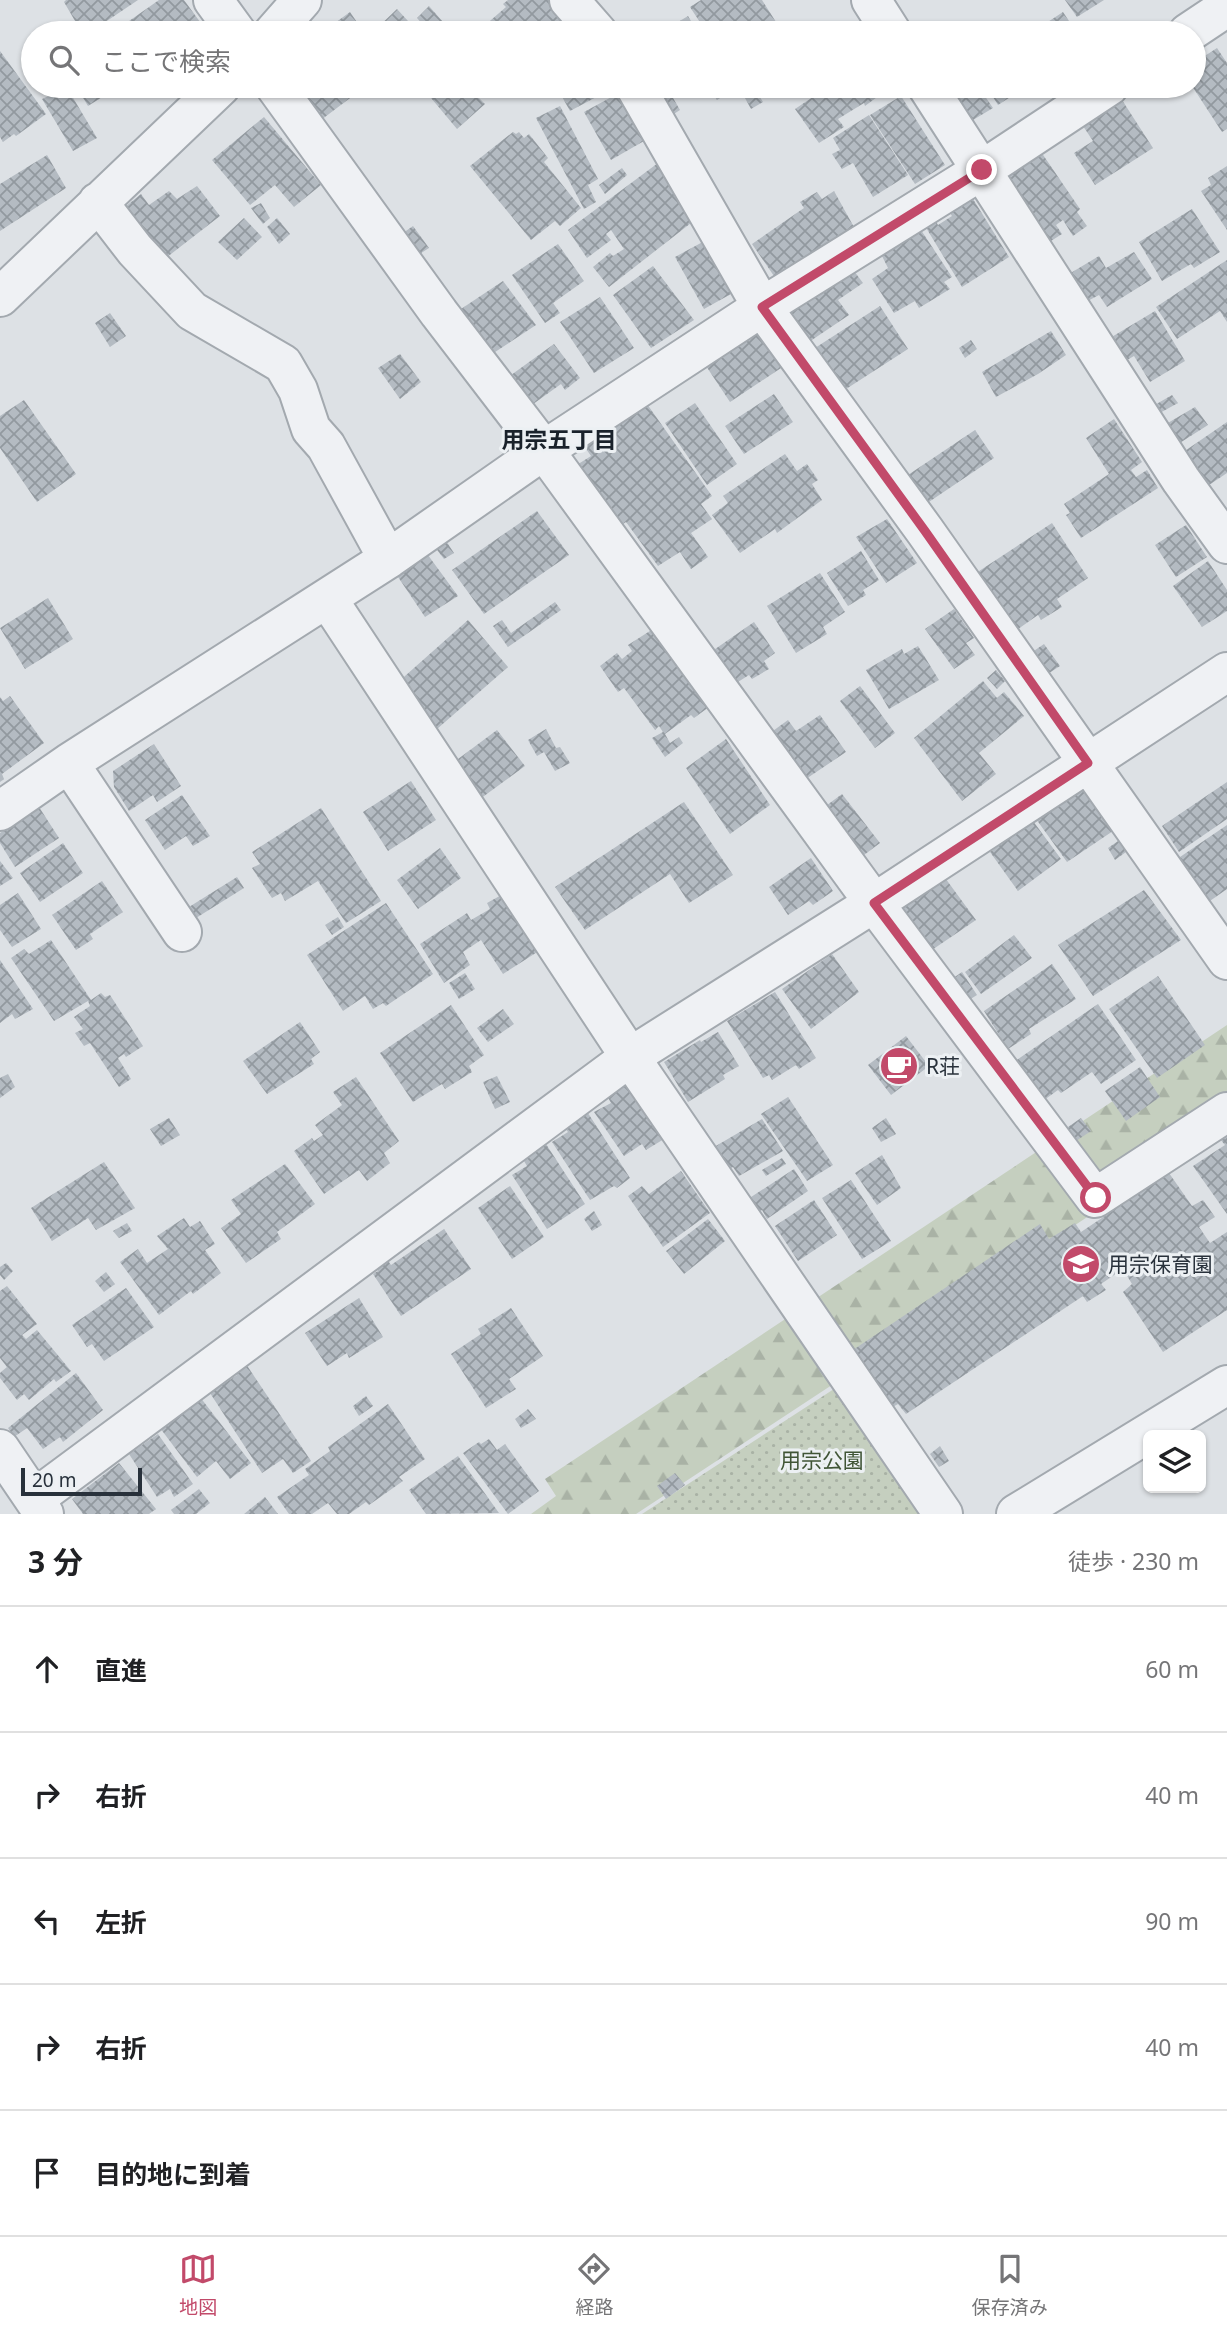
<!DOCTYPE html>
<html lang="ja">
<head>
<meta charset="utf-8">
<style>
	body { margin:0; font-family:"Noto Sans","Noto Sans JP",sans-serif; background:#f2f2f2; color:#202124 }
	.controls { position:absolute; right:21px; bottom:21px; display:grid; overflow:hidden; border-radius:10px; box-shadow:0 2px 5px #0004 }
	.controls button { width:63px; height:63px; display:grid; place-items:center; padding:0; border:0; border-bottom:2px solid #e0e0e0; background:#fff; color:#202124; font:35px sans-serif }
	.scale { position:absolute; left:21px; bottom:18px; width:121px; box-sizing:border-box; padding-left:7px; border:4px solid #28313b; border-top:0; font-size:19px; line-height:24px; white-space:nowrap; color:#28313b; -webkit-text-stroke:5px #ecf0f3; paint-order:stroke }
	.stop { position:absolute; width:21px; height:21px; margin:-16px; border:5px solid #c24a6a; border-radius:50%; background:#fff }
	.stop.end { background:#c24a6a; border-color:#fff; box-shadow:0 2px 7px #0008 }
	.list { margin:0; padding:0; list-style:none }
	h2 { display:flex; justify-content:space-between; align-items:center; height:91px; margin:0; padding:0 28px; font-size:30px }
	h2 small { font-size:23px; font-weight:400; color:#757577 }
	.list li { display:grid; grid-template-columns:46px 1fr auto; gap:21px; align-items:center; box-sizing:border-box; height:126px; padding:0 28px; border-top:2px solid #e0e0e0 }
	.list b { display:block; font-size:26px; white-space:nowrap }
	.list em { font-size:23px; font-style:normal; color:#757577 }
	.icon { flex:none; width:38px; height:38px; fill:none; stroke:currentColor; stroke-width:2; stroke-linecap:round; stroke-linejoin:round }
	.map { position:relative; flex:none; width:1227px; height:1514px; overflow:hidden }
	.search { position:absolute; background:#fff; box-shadow:0 2px 5px #0004; left:21px; right:21px; top:21px; height:77px; display:flex; align-items:center; gap:18px; box-sizing:border-box; padding:0 24px; border-radius:38px; color:#757577; font-size:26px }
	.sheet { height:721px; background:#fff }
	nav { display:flex; justify-content:space-around; align-items:center; box-sizing:border-box; height:98px; border-top:2px solid #e0e0e0; background:#fff; font-size:19px; color:#757577 }
	nav a { display:grid; justify-items:center; gap:4px }
	nav .on { color:#c24a6a }
	.map>svg:first-child { display:block }
</style>
</head>
<body>
<div class="map">
<svg width="1227" height="1514" viewBox="0 0 1227 1514">
	<defs>
		<pattern id="grass-dots" width="8" height="8" patternUnits="userSpaceOnUse" patternTransform="scale(1.75)"><rect width="8" height="8" fill="#c5cfbf"/><path d="M2 2h.1M6 6h.1" fill="none" stroke="#a9b2a5" stroke-width="1.8" stroke-linecap="round"/></pattern>
		<pattern id="forest-firs" width="22" height="20" patternUnits="userSpaceOnUse" patternTransform="scale(1.75)"><rect width="22" height="20" fill="#c5cfbf"/><path d="M5 1l3.5 6h-7zM16 11l3.5 6h-7z" fill="#a9b2a5"/></pattern>
		<pattern id="building-cross-hatch" width="8" height="8" patternUnits="userSpaceOnUse" patternTransform="scale(1.75)"><rect width="8" height="8" fill="#b4bbc2"/><path d="M0 0l8 8M0 8l8-8" fill="none" stroke="#92999f"/></pattern>
	</defs>
	<rect width="100%" height="100%" fill="#dde1e5"/>
	<path fill="url(#grass-dots)" d="M837,1387L924,1514H642Z"/>
	<path fill="url(#forest-firs)" d="M1227,1025V1125L636,1514H531L556,1496L545,1479Z"/>
	<path fill="url(#building-cross-hatch)" d="M66,0H138L89,33H82L64,2Z
		M159,0H184L203,26L192,33H112Z
		M508,0H551L568,26L561,33H476L506,7L503,4Z
		M701,0H762L783,33H707L690,7Z
		M1065,0H1104L1077,17Z
		M429,6L450,30L446,33H430L417,18Z
		M397,9L419,33H372Z
		M350,12L363,31L361,33H321Z
		M1063,12L1077,33H1031Z
		M688,16L698,33H660Z
		M1217,48L1227,63V129L1222,132L1192,86L1194,63Z
		M0,51L46,114L16,136L14,134L3,142L0,137Z
		M49,86H66L97,138L73,151L42,99L51,95L46,87Z
		M76,86H113L115,89L88,106Z
		M296,86H366L321,120Z
		M421,86H493L479,98L485,104L457,129Z
		M556,86H605L599,89L602,94L570,111Z
		M651,86H677L669,91L680,110L666,119Z
		M715,86H730L733,90L717,100L710,89Z
		M746,86H753L763,102L751,109L740,89Z
		M829,86H892L865,106L864,103L838,119L844,127L819,143L795,109Z
		M957,86H978L993,108L963,126L944,94Z
		M986,86H1027L998,105Z
		M617,94L644,141L611,160L584,112Z
		M901,96L945,165L915,184L870,115Z
		M1122,100L1153,148L1095,185L1074,153L1093,141L1083,126Z
		M560,106L598,179L588,185L596,202L584,209L536,118Z
		M869,115L908,175L873,197L853,163L842,169L832,154L840,150L833,138Z
		M264,117L321,185L294,207L275,185L250,205L212,160Z
		M513,132L516,134L519,132L524,138L529,134L548,158L544,162L581,208L560,226L555,221L531,240L470,166Z
		M1037,146L1080,209L1077,212L1087,226L1073,236L1063,220L1056,225L1062,234L1043,246L1004,168Z
		M47,155L66,188L0,231V184Z
		M658,163L693,207L685,213L691,223L609,287L593,267L610,253L613,256L624,249L611,230L606,234L611,240L587,258L568,230Z
		M1227,166V230L1201,191L1211,185L1208,178Z
		M622,168L627,175L605,194L599,185Z
		M197,186L220,216L153,268L115,215L141,194L149,205L169,191L177,199Z
		M834,191L855,229L776,279L752,244L804,208L800,202L817,192L822,199Z
		M959,195L973,199L1009,257L962,287L925,226L935,220L938,225L952,216L944,205Z
		M261,203L270,218L263,224L251,208Z
		M1192,209L1220,252L1194,268L1191,264L1162,281L1139,242Z
		M244,218L262,237L237,260L218,242Z
		M277,218L290,234L279,244L267,227Z
		M413,226L429,248L418,255L403,233Z
		M919,227L952,277L944,282L950,289L919,308L915,301L894,313L872,279L888,268L880,252Z
		M710,238L740,289L704,309L675,257Z
		M558,244L584,281L553,303L560,313L545,323L512,275Z
		M1134,252L1152,279L1107,307L1099,295L1082,304L1064,277L1099,256L1106,268Z
		M1227,260V322L1220,311L1177,339L1156,307Z
		M653,266L694,320L651,348L613,295Z
		M851,267L863,283L838,300L849,315L806,344L785,311Z
		M503,281L536,325L492,354L458,311Z
		M600,297L634,348L594,373L560,322Z
		M880,306L908,349L843,391L815,348Z
		M1155,311L1185,361L1150,382L1134,356L1120,364L1105,341Z
		M110,313L126,336L110,347L95,323Z
		M763,327L787,364L730,402L706,366Z
		M1051,331L1066,355L1038,374L996,397L982,372Z
		M971,340L977,349L965,358L959,348Z
		M554,344L580,378L565,390L561,384L529,407L507,378Z
		M400,354L421,382L400,399L378,368Z
		M774,394L793,422L744,454L725,426Z
		M1172,395L1178,403L1158,414L1153,406Z
		M24,400L76,474L37,502L0,448V416Z
		M695,403L737,464L707,485L665,423Z
		M647,404L712,496L701,504L712,519L691,533L708,557L691,569L680,552L658,566L626,522L608,534L564,473L591,456L584,446L613,428L612,425Z
		M1195,407L1208,425L1175,446L1161,427Z
		M1114,419L1142,462L1131,470L1136,477L1147,470L1158,488L1081,538L1066,515L1070,513L1064,504L1109,474L1086,438Z
		M1227,422V473L1203,489L1179,455Z
		M975,430L994,458L920,508L899,481Z
		M785,454L797,471L807,464L818,480L812,484L822,500L777,533L775,529L740,553L712,515L728,503L723,496Z
		M537,511L569,555L484,614L452,570Z
		M887,519L917,563L886,583L856,537Z
		M1052,523L1088,578L1057,599L1062,607L1041,620L1038,615L1008,636L970,577Z
		M1186,525L1207,557L1176,577L1155,545Z
		M442,535L454,553L444,559L431,542Z
		M425,551L458,596L425,617L394,571Z
		M861,551L879,580L863,590L866,595L848,606L827,573Z
		M1208,561L1227,590V611L1202,627L1173,586Z
		M820,573L845,612L823,627L827,634L796,653L767,606Z
		M48,598L73,639L25,669L0,628Z
		M555,602L561,610L508,647L493,626L502,620L511,633Z
		M954,609L974,638L966,643L975,655L954,669L925,629Z
		M468,620L508,667L437,729L396,684Z
		M754,622L775,653L764,661L769,669L752,679L749,675L730,687L708,654Z
		M653,629L709,707L694,718L691,715L665,734L670,743L679,737L683,743L665,757L652,738L663,732L659,726L655,730L624,688L618,692L600,666L617,653L622,659L632,651L628,645Z
		M1044,644L1060,666L1040,679L1025,657Z
		M918,646L939,680L889,709L866,670L902,649L904,654Z
		M996,670L1005,681L997,689L987,678Z
		M983,681L997,698L1004,692L1024,716L979,753L996,774L962,801L914,738Z
		M860,686L895,733L875,748L840,701Z
		M10,696L44,743L2,774L4,779L0,782V697L3,701Z
		M820,715L846,752L800,783L766,736L788,720L796,731Z
		M546,729L556,748L560,747L570,763L555,771L544,752L537,756L528,740Z
		M497,730L525,766L480,799L454,762Z
		M726,739L770,805L730,834L686,768Z
		M154,744L181,786L157,802L153,795L129,811L114,787L113,771Z
		M411,781L436,820L388,851L363,812Z
		M1227,782V819L1179,852L1162,826Z
		M1078,783L1113,831L1067,862L1031,812Z
		M842,794L880,843L856,861L819,811Z
		M182,795L210,836L193,846L186,836L165,850L145,820Z
		M684,802L733,875L689,903L670,874L585,930L555,887Z
		M39,807L59,838L15,867L0,843V833Z
		M321,808L381,901L346,923L318,881L285,901L281,893L272,898L252,868L260,864L252,852Z
		M1033,821L1061,859L1018,891L990,852Z
		M1227,825V889L1207,903L1180,857Z
		M1118,841L1126,852L1115,860L1108,848Z
		M63,843L83,873L40,902L20,873Z
		M440,848L461,878L418,909L397,880Z
		M811,858L833,891L813,905L809,901L788,915L769,887Z
		M0,861L13,878L0,886Z
		M940,871L976,920L929,952L893,903Z
		M237,877L244,888L196,918L189,907Z
		M102,881L123,912L90,934L93,939L76,950L52,915Z
		M1144,890L1181,940L1093,996L1058,945Z
		M18,893L41,929L12,947L0,930V905Z
		M505,893L542,949L503,974L481,940L463,952L470,965L444,983L420,944L467,913L471,920L490,909L487,903Z
		M386,903L433,974L386,1006L383,1003L373,1009L365,996L343,1011L307,955Z
		M338,917L344,927L332,935L325,925Z
		M1014,935L1032,958L981,994L965,972Z
		M51,940L91,1000L101,993L105,997L110,995L143,1046L126,1057L124,1054L118,1058L131,1079L119,1087L90,1043L84,1046L75,1033L83,1029L74,1017L90,1006L88,1001L54,1021L11,958L24,949L29,954Z
		M832,954L859,992L811,1029L782,989Z
		M0,960L33,1009L15,1019L12,1014L0,1023Z
		M1052,964L1076,999L1029,1029L1031,1034L1008,1049L984,1011Z
		M962,972L977,995L961,1005L946,983Z
		M465,973L475,989L459,999L449,983Z
		M1158,976L1205,1045L1157,1078L1109,1009Z
		M775,992L816,1058L799,1069L796,1065L772,1080L769,1075L763,1078L727,1021Z
		M1098,1004L1136,1060L1101,1084L1092,1072L1061,1093L1058,1090L1040,1103L1005,1068Z
		M451,1005L484,1055L469,1066L472,1072L445,1089L442,1084L413,1102L380,1053Z
		M503,1009L514,1024L488,1042L477,1028Z
		M300,1022L320,1052L311,1059L314,1064L267,1094L243,1061Z
		M718,1032L739,1066L723,1075L725,1079L688,1102L664,1062L700,1040L701,1042Z
		M906,1036L929,1066L891,1095L868,1065Z
		M1140,1067L1160,1097L1126,1121L1105,1091Z
		M8,1074L15,1087L0,1098V1078Z
		M497,1076L510,1102L495,1109L483,1082Z
		M356,1077L399,1141L384,1153L390,1163L367,1181L359,1170L324,1194L294,1151L312,1138L314,1141L323,1135L315,1125L342,1105L333,1092Z
		M627,1082L640,1099L637,1101L664,1139L646,1150L642,1144L624,1156L594,1112L611,1103L606,1094Z
		M788,1097L833,1165L807,1181L761,1114Z
		M586,1110L630,1178L617,1188L614,1186L590,1200L552,1142L568,1132L562,1125Z
		M169,1118L180,1135L161,1146L150,1129Z
		M886,1118L896,1134L881,1142L872,1128Z
		M1081,1118L1091,1131L1067,1147L1058,1134Z
		M762,1119L783,1151L739,1176L733,1167L723,1173L709,1150Z
		M1227,1124V1214L1193,1166L1225,1145L1215,1133Z
		M544,1141L585,1204L547,1229L512,1175L527,1166L521,1156Z
		M882,1155L901,1188L877,1205L855,1173Z
		M782,1158L786,1164L766,1176L762,1170Z
		M104,1162L135,1208L96,1230L88,1218L52,1241L31,1208Z
		M285,1164L315,1204L277,1232L281,1239L246,1263L221,1228L241,1214L231,1200Z
		M794,1169L808,1191L767,1219L762,1210L754,1215L745,1201Z
		M681,1171L710,1213L663,1247L628,1196L642,1186L649,1194Z
		M1169,1173L1192,1206L1203,1200L1215,1217L1199,1227L1210,1243L1227,1232V1310L1163,1352L1123,1292L1132,1284L1123,1269L1101,1284L1106,1290L1087,1302L1083,1296L906,1414L898,1404L891,1408L853,1350L1040,1224L1049,1239L1075,1223L1081,1232Z
		M851,1180L891,1241L862,1259L822,1198Z
		M510,1186L544,1237L512,1259L478,1208Z
		M814,1200L837,1235L798,1261L775,1226Z
		M594,1211L602,1225L592,1231L584,1219Z
		M184,1218L190,1227L200,1221L215,1244L205,1250L221,1273L193,1294L191,1291L159,1315L120,1262L138,1249L147,1263L168,1249L157,1236Z
		M708,1219L725,1241L684,1274L666,1251Z
		M127,1223L132,1231L119,1238L113,1231Z
		M444,1229L471,1269L401,1316L373,1274L378,1271L373,1262L384,1255L391,1265Z
		M6,1263L13,1271L4,1280L0,1275V1267Z
		M106,1272L115,1284L104,1292L95,1281Z
		M7,1286L37,1324L22,1335L26,1339L37,1330L71,1371L56,1382L54,1379L29,1400L24,1394L17,1400L0,1378V1373L7,1367L0,1358V1291Z
		M126,1288L154,1327L104,1361L92,1344L87,1347L72,1325Z
		M359,1298L383,1337L349,1358L347,1353L327,1366L305,1333Z
		M511,1308L543,1356L509,1379L516,1389L486,1408L451,1354L481,1334L478,1329Z
		M244,1361L311,1461L293,1473L283,1459L262,1473L210,1393L237,1375L233,1368Z
		M76,1373L103,1410L63,1442L60,1437L43,1449L27,1428L14,1437L8,1428Z
		M366,1396L373,1406L359,1416L353,1406Z
		M200,1397L251,1463L230,1479L216,1461L197,1477L160,1428Z
		M388,1404L425,1459L399,1477L403,1481L369,1505L366,1502L349,1514H337L328,1503L312,1514H289L277,1497L309,1475L305,1469L330,1451L328,1447Z
		M528,1409L536,1419L521,1428L515,1419Z
		M158,1434L193,1484L174,1497L170,1489L157,1497L129,1454Z
		M489,1439L497,1450L505,1444L539,1491L508,1514L463,1453L479,1442L481,1444Z
		M940,1446L949,1461L939,1467L930,1454Z
		M458,1456L499,1513L426,1514L409,1490Z
		M119,1463L156,1509L149,1514H83L72,1499Z
		M675,1473L685,1485L666,1499L657,1486Z
		M199,1489L210,1503L196,1514H174L171,1510Z
		M265,1497L278,1514H244Z"/>
	<g fill="none" stroke-linecap="round" stroke-linejoin="round">
		<defs>
			<path id="minor" d="M213,0L237,33
				M569,0L598,33
				M871,0L892,33
				M273,33L302,0
				M1188,33L1227,7
				M275,86L439,313L544,450L874,903L1095,1198L1227,1112
				M635,86L762,307L925,531L1227,960
				M927,86L1181,480L1227,544
				M98,202L135,250L192,311L283,364L298,390L311,429L326,446L388,559
				M0,297L221,86
				M327,598L630,1057L943,1514
				M69,763L182,932
				M0,811L69,763L388,559L544,450L762,307L982,170L1109,86
				M0,1449L44,1514
				M34,1499L630,1057L874,903L1227,672
				M1016,1514L1227,1385"/>
		</defs>
		<use href="#minor" stroke="#a3a9af" stroke-width="42"/>
		<use href="#minor" stroke="#eff1f4" stroke-width="38"/>
	</g>
	<g fill="none" stroke-linecap="round" stroke-linejoin="round">
		<path stroke="#c24a6a" stroke-width="9" d="M982,170L762,307L925,531L1088,763L874,903L1096,1198"/>
	</g>
	<defs>
		<symbol id="cafe-disc" viewBox="-11 -11 22 22"><circle r="9.5" fill="#c24a6a" stroke="#ecf0f3"/><path d="M-5.5-4.5H6V0H3Q3 3.5 0 3.5H-2.5Q-5.5 3.5-5.5 0ZM3-3.2v2h1.7v-2ZM-6 4.5H4V6H-6Z" fill="#fff"/></symbol>
		<symbol id="school-disc" viewBox="-11 -11 22 22"><circle r="9.5" fill="#c24a6a" stroke="#ecf0f3"/><path d="M0-5L7-2L0 1L-7-2ZM-4 1L0 2.5L4 1V4Q0 6-4 4Z" fill="#fff"/></symbol>
	</defs>
	<g fill-rule="evenodd">
		<use href="#cafe-disc" x="877" y="1044" width="44" height="44"/>
		<use href="#school-disc" x="1059" y="1242" width="44" height="44"/>
	</g>
	<g text-anchor="middle" dominant-baseline="central" stroke-width="6" stroke-linejoin="round" paint-order="stroke">
		<g font-size="21" fill="#28313b" stroke="#ecf0f3" text-anchor="start">
			<text x="926" y="1066">R荘</text>
			<text x="1108" y="1264">用宗保育園</text>
		</g>
		<g font-size="21" fill="#405536" stroke="#ecf0f3">
			<text x="822" y="1460">用宗公園</text>
		</g>
		<g font-size="23" font-weight="bold" fill="#1a222b" stroke="#ecf0f3">
			<text x="559" y="439">用宗五丁目</text>
		</g>
	</g>
</svg>
<div class="controls">
<button><svg class="icon" aria-label="layers" viewBox="0 0 24 24"><path d="M12 4l9 5-9 5-9-5zM3 14l9 5 9-5"/></svg></button>
</div>
<div class="scale">20 m</div>
<div class="stop" style="left:1096px;top:1198px"></div>
<div class="stop end" style="left:982px;top:170px"></div>
<div class="search"><svg class="icon" aria-label="search" viewBox="0 0 24 24"><circle cx="10" cy="10" r="6"/><path d="M15 15l6 6"/></svg>ここで検索</div>
</div>
<section class="sheet">
<h2>3 分<small>徒歩 · 230 m</small></h2>
<ul class="list">
<li><svg class="icon" aria-label="ahead" viewBox="0 0 24 24"><path d="M12 20V5M6 11l6-6 6 6"/></svg><div><b>直進</b></div><em>60 m</em></li>
<li><svg class="icon" aria-label="right" viewBox="0 0 24 24"><path d="M7 20v-9h11M14 6l5 5-5 5"/></svg><div><b>右折</b></div><em>40 m</em></li>
<li><svg class="icon" aria-label="left" viewBox="0 0 24 24"><path d="M17 20v-9H6M10 6l-5 5 5 5"/></svg><div><b>左折</b></div><em>90 m</em></li>
<li><svg class="icon" aria-label="right" viewBox="0 0 24 24"><path d="M7 20v-9h11M14 6l5 5-5 5"/></svg><div><b>右折</b></div><em>40 m</em></li>
<li><svg class="icon" aria-label="arrive" viewBox="0 0 24 24"><path d="M6 21V4h12l-3 4 3 4H6"/></svg><div><b>目的地に到着</b></div></li>
</ul>
</section>
<nav>
<a class="on"><svg class="icon" aria-label="map" viewBox="0 0 24 24"><path d="M3 6l6-2 6 2 6-2v14l-6 2-6-2-6 2zM9 4v14M15 6v14"/></svg>地図</a>
<a><svg class="icon" aria-label="directions" viewBox="0 0 24 24"><path d="M12 3l9 9-9 9-9-9zM9 14v-3h6M13 9l2 2-2 2"/></svg>経路</a>
<a><svg class="icon" aria-label="saved" viewBox="0 0 24 24"><path d="M7 4h10v16l-5-4-5 4z"/></svg>保存済み</a>
</nav>
</body>
</html>
